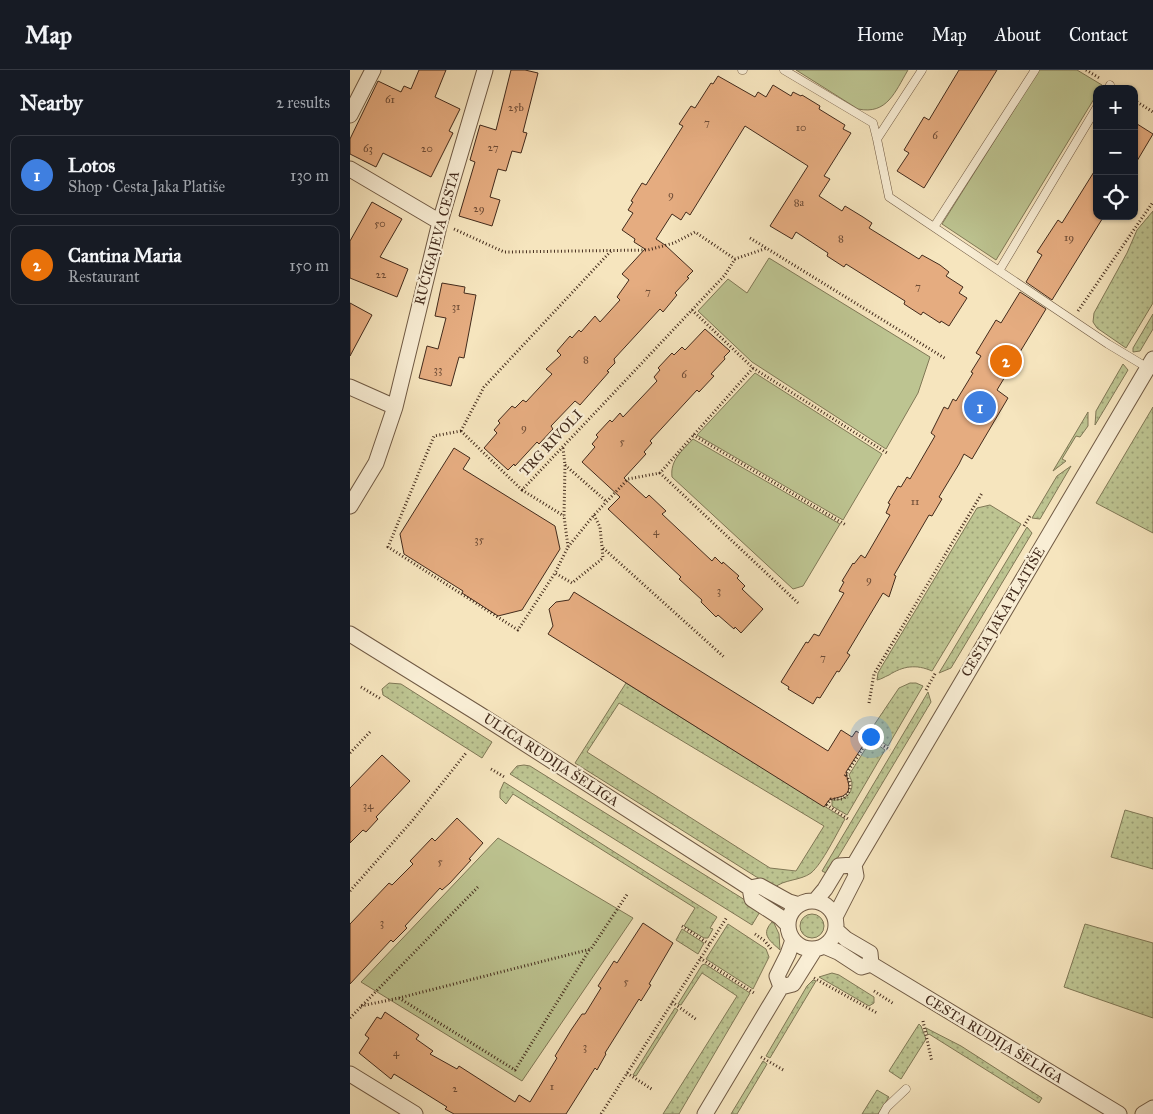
<!DOCTYPE html>
<html lang="en">
<head>
<meta charset="utf-8">
<style>
	body { margin:0; font-family:"IM FELL Great Primer",serif; background:#20242c; color:#f1f3f6 }
	.controls { position:absolute; right:15px; top:15px; display:grid; overflow:hidden; border-radius:10px; box-shadow:0 1px 4px #0004 }
	.controls button { width:45px; height:45px; display:grid; place-items:center; padding:0; border:0; border-bottom:1px solid #363941; background:#171b24; color:#f1f3f6; font:25px sans-serif }
	.you { position:absolute; left:520px; top:666px; width:18px; height:18px; margin:-12px; border:4px solid #fff; border-radius:50%; background:#1a73e8; box-shadow:0 0 0 8px #1a73e833 }
	.badge { display:grid; place-items:center; width:32px; height:32px; border-radius:50%; background:#1a73e8; color:#fff; font-size:16px; font-weight:700 }
	.pin { position:absolute; translate:-50% -50%; border:2px solid #fff; box-shadow:0 1px 5px #0006 }
	.list { margin:0; padding:0; list-style:none }
	h2 { display:flex; justify-content:space-between; align-items:center; height:65px; margin:0; padding:0 20px; font-size:21px }
	h2 small { font-size:16px; font-weight:400; color:#9ea1a6 }
	.list li { display:grid; grid-template-columns:32px 1fr auto; gap:15px; align-items:center; box-sizing:border-box; height:80px; margin:0 10px 10px; padding:0 10px; border:1px solid #363941; border-radius:10px }
	.list b { display:block; font-size:19px; white-space:nowrap }
	.list p { margin:0; font-size:16px; white-space:nowrap; color:#9ea1a6 }
	.list em { font-size:16px; font-style:normal; color:#9ea1a6 }
	.icon { flex:none; width:28px; height:28px; fill:none; stroke:currentColor; stroke-width:2; stroke-linecap:round; stroke-linejoin:round }
	.map { position:relative; flex:none; width:803px; height:1044px; overflow:hidden }
	header { display:flex; align-items:center; gap:30px; box-sizing:border-box; height:70px; padding:0 25px; background:#171b24; border-bottom:1px solid #363941 }
	header strong { font-size:24px }
	nav { display:flex; gap:28px; margin-inline-start:auto; font-size:18px }
	main { display:flex }
	aside { flex:1; background:#171b24 }
	.map>svg:first-child { display:block }
</style>
</head>
<body>
<header>
<strong>Map</strong>
<nav><a>Home</a><a>Map</a><a>About</a><a>Contact</a></nav>
</header>
<main>
<aside>
<h2>Nearby<small>2 results</small></h2>
<ul class="list">
<li><span class="badge" style="background:#3f7fe0">1</span><div><b>Lotos</b><p>Shop · Cesta Jaka Platiše</p></div><em>130 m</em></li>
<li><span class="badge" style="background:#e8710a">2</span><div><b>Cantina Maria</b><p>Restaurant</p></div><em>150 m</em></li>
</ul>
</aside>
<div class="map">
<svg width="803" height="1044" viewBox="0 0 803 1044">
	<defs>
		<pattern id="grass-dots" width="8" height="8" patternUnits="userSpaceOnUse" patternTransform="scale(1.25)"><rect width="8" height="8" fill="#bdc491"/><path d="M2 2h.1M6 6h.1" fill="none" stroke="#9b9f76" stroke-width="1.8" stroke-linecap="round"/></pattern>
	</defs>
	<rect width="100%" height="100%" fill="#f6e5be"/>
	<filter id="stains"><feTurbulence type="fractalNoise" baseFrequency=".004" numOctaves="4"/><feColorMatrix values="0 0 0 0 .2 0 0 0 0 .09 0 0 0 0 .02 0 0 0 .5 -.17"/></filter>
	<radialGradient id="worn" r=".72"><stop offset=".6" stop-color="#630" stop-opacity="0"/><stop offset="1" stop-color="#630" stop-opacity=".3"/></radialGradient>
	<path fill="url(#grass-dots)" stroke="#807856" fill-rule="evenodd" d="M803,141V233L776,278L747,258L743,252L744,243L777,183L787,160Z
		M803,244V259L790,281L783,282V278Z
		M773,294L778,300L745,355L746,341Z
		M803,337V463L746,433Z
		M738,342V356L730,367L726,366L712,389L716,391L703,401Z
		M721,396L690,449L682,448L707,406Z
		M640,435L671,454L582,601C566,594 553,596 539,605C534,607 532,609 527,610L528,603L532,596L627,438Z
		M677,457L682,463L601,598L589,603Z
		M39,613L51,614L142,672L132,688L33,625L32,619Z
		M276,613L495,749C487,763 472,794 461,803C450,811 434,809 424,818L225,693ZM269,633L474,756L446,801L420,798L237,682Z
		M560,613H566L573,616L538,676L521,665L520,661L549,618Z
		M578,622L581,632L478,804L472,801Z
		M521,670L535,680L497,745L482,736V730C498,731 507,719 499,705Z
		M174,695L180,696L411,840L402,855L160,704L167,696Z
		M154,712L367,847L360,858L363,859L358,868H354L334,856L345,838L163,724L156,734L150,728V721Z
		M775,740L803,748V799L761,787Z
		M450 856a12 12 0 1 1 24 0a12 12 0 1 1-24 0Z
		M423,851L429,864L430,880C419,870 410,864 423,851Z
		M378,854L416,879L419,887L403,919L356,889Z
		M735,854L803,873V948L714,917Z
		M332,859L354,873L348,884L326,870Z
		M355,894L400,923L329,1044H313L387,926L352,903L331,935L328,934L352,895Z
		M482,903L489,905L524,927V933L519,936L469,907Z
		M463,910L466,911L420,988L416,986L457,916Z
		M325,938L328,940L286,1006L283,1005Z
		M569,954L571,956L576,969L551,1009L539,1001Z
		M576,958L611,976L692,1028L689,1033L579,964L578,965Z
		M413,991L417,994L387,1044H381Z
		M527,1020L539,1027L528,1044H512Z"/>
	<path fill="#bdc491" stroke="#807856" d="M446,0H558C545,22 537,45 508,39Z
		M689,0H727L752,15L750,19H747V24L646,190L592,154Z
		M419,188L580,287L568,323L536,379L402,292L348,241L378,209L397,223Z
		M405,303L532,384L493,450L347,365Z
		M343,369L490,454L453,516L443,519L322,407C320,390 332,381 343,369Z
		M148,768L283,848L172,1011L11,912Z"/>
	<path fill="#e5ac80" stroke="#432b1c" d="M69,0H96L85,27L110,39L99,61L103,63L81,107L33,83L26,97L0,84V69L28,11L51,22L54,16L61,19Z
		M161,0H175L188,3L173,62L177,63L171,83L162,81L156,101L148,99L140,127L150,130L142,156L109,146L125,92L120,90L130,55L146,60Z
		M609,0H647L574,118L547,101L559,83L554,80L574,47L579,50Z
		M368,6L405,27L408,22L416,27L423,15L441,26L443,22L451,26L452,25L470,36L469,39L495,55L493,59L501,63L474,106L480,109L469,126L492,141L495,136L513,147L522,153L519,158L569,189L572,185L590,195L599,202L596,206L613,217L609,223L617,228L599,256L591,251L590,253L573,242L571,245L554,234L555,231L496,194L494,197L477,186L478,183L446,162L442,169L420,156L458,96L395,56L340,145L336,142L331,150L322,144L306,169L315,175L343,201L337,207L339,208L325,223L327,225L313,242L310,239L264,289L265,293L257,301L259,302L230,335L225,331L201,356L203,359L189,374L187,372L165,396L164,394L158,400L134,378L147,363L144,360L150,353L148,351L162,336L165,338L173,330L176,332L202,304L196,299L211,285L207,281L220,266L222,268L229,260L231,262L245,246L250,252L270,230L267,227L279,210L272,204L295,179L284,172L285,169L272,160L283,143L278,140L283,132L281,131L292,113L296,115L333,56L329,54L341,36L345,38L361,13L363,14Z
		M784,52L803,64L784,96Z
		M747,97V146H754L702,230L676,212L692,185L687,182L708,150L712,153Z
		M22,132L52,149L30,187L58,199L47,227L0,208V171Z
		M92,213L115,217L114,223L126,225L114,288L109,287L101,316L69,308L77,276L88,279L96,248L85,246Z
		M670,222L696,239L647,320L658,328L622,389L614,384L609,394L589,427L592,429L582,446L579,445L544,505L546,506L539,527L533,523L497,583L500,585L489,602L487,601L470,628L467,627L463,634L438,619L439,617L431,612L456,572L458,573L464,564L469,566L494,523L489,521L494,512L492,511L503,493L504,494L511,485L515,488L540,445L536,443L540,434L538,433L548,416L551,417L557,407L560,409L585,366L581,363L594,337L598,339L603,329L606,331L623,303L621,302L631,286L626,283L646,250L651,253Z
		M0,233L22,245L0,286Z
		M355,259L380,281L374,287L375,289L361,304L364,306L349,322L347,320L300,371L302,373L294,382L296,384L274,408L296,428L299,425L316,441L312,444L362,491L365,487L372,494L373,492L389,506L387,508L395,516L392,519L413,539L391,563L385,557L384,559L368,545L366,547L351,532L352,530L329,509L331,507L258,439L270,427L232,392L245,377L242,374L248,367L246,365L260,350L262,352L270,343L273,347L307,311L304,307L310,300L308,298L322,283L324,285L332,277L335,280Z
		M104,378L120,388L113,399L205,456L210,479L172,540L148,546L112,523L113,521L54,484L50,464Z
		M224,522L478,681L491,660L502,667L506,661L518,668L496,702L499,716L498,722L493,726L479,730L474,737L198,564L203,556L199,539L206,532L219,530Z
		M32,685L60,711L26,747L28,749L16,762L13,760L0,773V718Z
		M107,748L133,773L119,789L121,790L100,813L92,820L90,818L55,856L57,858L43,872L41,870L0,914V854L39,813L42,815L63,794L60,791L82,768L85,771Z
		M293,853L323,873L299,914L301,915L291,931L289,929L255,983L256,984L247,1000L245,998L216,1044H104L95,1039L97,1037L44,1004L41,1009L9,983L19,968L15,965L27,947L31,949L35,942L69,965L66,969L83,981L80,984L107,999L109,996L165,1032L169,1025L180,1032L207,988L205,986L221,960L232,944H235L251,918L248,916L264,891L267,893Z"/>
	<g fill="none" stroke-linecap="round" stroke-linejoin="round">
		<defs>
			<path id="lane" d="M392,0H393
				M434,0L523,53L527,69
				M572,0L527,69L539,127L758,274L798,298
				M758,19L760,15
				M584,157L685,0
				M649,201L747,37
				M533,1044L537,1037L556,1019"/>
			<path id="street" d="M0,45L23,0
				M0,99L90,152
				M0,317L45,337
				M0,436L26,393L45,337L90,152L135,0
				M0,564L129,644L400,818L410,816L439,832L449,835
				M400,818L402,829L430,847L438,855
				M438 855a24 24 0 1 1 48 0a24 24 0 1 1-48 0Z
				M465,831L475,819L489,796L504,795
				M485,847L506,806L504,795L803,289
				M486,860L496,869L520,883L521,894
				M474,876L488,882L511,897L521,894L769,1044
				M431,917L427,906L438,884L443,870
				M0,1004L65,1044
				M355,1044L431,917L443,914L465,879
				M793,1044L803,1038"/>
		</defs>
		<use href="#lane" stroke="#705a44" stroke-width="9"/>
		<use href="#street" stroke="#705a44" stroke-width="17"/>
		<path stroke="#432b1c" stroke-width="3" stroke-dasharray="1 2.5" stroke-linecap="butt" d="M736,0L751,9
			M784,30L803,42
			M104,159L154,182L298,180L324,173L345,162L385,189L417,178
			M400,168L596,289
			M342,240L403,298L537,383
			M728,241L803,132
			M403,298L310,403L448,533
			M111,361L172,420L375,205L385,189
			M111,361L84,366L38,477L168,560L205,503
			M111,361L134,317L261,181
			M343,365L496,455
			M213,378L215,395L214,446L218,477L205,503L222,513L253,488L252,477
			M215,395L256,431
			M172,420L214,446
			M244,445L250,457L252,477L374,587
			M674,456L680,446
			M218,477L244,445L278,409L310,403
			M11,617L31,629
			M576,620L586,602
			M519,633L524,604L632,423
			M512,662L520,667
			M0,683L20,662
			M141,699L156,708
			M496,705C502,714 501,722 493,729H481L477,735L498,749
			M495,706L520,667L540,680
			M0,821L62,751L116,683
			M332,856L359,874
			M405,864L415,871L422,880
			M350,888L404,923
			M464,908L527,943
			M524,921L544,934
			M49,928L165,1000L240,879
			M322,932L347,950
			M11,936L49,928L241,879L278,823
			M0,948L128,817
			M573,951L582,992
			M411,987L435,1001
			M277,1003L303,1020
			M251,1044L377,847"/>
		<use href="#lane" stroke="#f9eed5" stroke-width="8"/>
		<use href="#street" stroke="#f9eed5" stroke-width="15"/>
	</g>
	<g text-anchor="middle" dominant-baseline="central" stroke-width="4.5" stroke-linejoin="round" paint-order="stroke">
		<g font-size="11" fill="#6c4b35">
			<text x="40" y="29">61</text>
			<text x="166" y="37">25b</text>
			<text x="357" y="52">7</text>
			<text x="451" y="57">10</text>
			<text x="585" y="65">6</text>
			<text x="143" y="77">27</text>
			<text x="18" y="78">63</text>
			<text x="77" y="78">20</text>
			<text x="321" y="124">9</text>
			<text x="449" y="132">8a</text>
			<text x="129" y="138">29</text>
			<text x="30" y="153">50</text>
			<text x="719" y="167">19</text>
			<text x="491" y="168">8</text>
			<text x="31" y="204">22</text>
			<text x="568" y="216">7</text>
			<text x="298" y="221">7</text>
			<text x="106" y="236">31</text>
			<text x="236" y="289">8</text>
			<text x="88" y="299">33</text>
			<text x="334" y="304">6</text>
			<text x="174" y="357">9</text>
			<text x="272" y="371">5</text>
			<text x="565" y="431">11</text>
			<text x="306" y="461">4</text>
			<text x="129" y="469">35</text>
			<text x="519" y="509">9</text>
			<text x="369" y="520">3</text>
			<text x="473" y="587">7</text>
			<text x="18" y="735">34</text>
			<text x="90" y="791">5</text>
			<text x="32" y="852">3</text>
			<text x="276" y="911">5</text>
			<text x="235" y="976">3</text>
			<text x="46" y="982">4</text>
			<text x="202" y="1016">1</text>
			<text x="105" y="1018">2</text>
		</g>
		<g font-size="14" fill="#432b1c" stroke="#f9eed5">
			<text transform="translate(87 168) rotate(-75)">RUČIGAJEVA CESTA</text>
			<text transform="translate(201 373) rotate(-47)">TRG RIVOLI</text>
			<text transform="translate(653 542) rotate(-59)">CESTA JAKA PLATIŠE</text>
			<text transform="translate(201 690) rotate(33)">ULICA RUDIJA ŠELIGA</text>
			<text transform="translate(644 969) rotate(31)">CESTA RUDIJA ŠELIGA</text>
		</g>
	</g>
	<rect width="100%" height="100%" filter="url(#stains)"/>
	<rect width="100%" height="100%" fill="url(#worn)"/>
</svg>
<div class="controls">
<button>+</button>
<button>−</button>
<button><svg class="icon" aria-label="locate" viewBox="0 0 24 24"><circle cx="12" cy="12" r="6"/><path d="M12 2v4M12 18v4M2 12h4M18 12h4"/></svg></button>
</div>
<div class="you"></div>
<div class="pin badge" style="left:630px;top:337px;background:#3f7fe0">1</div>
<div class="pin badge" style="left:656px;top:291px;background:#e8710a">2</div>
</div>
</main>
</body>
</html>
